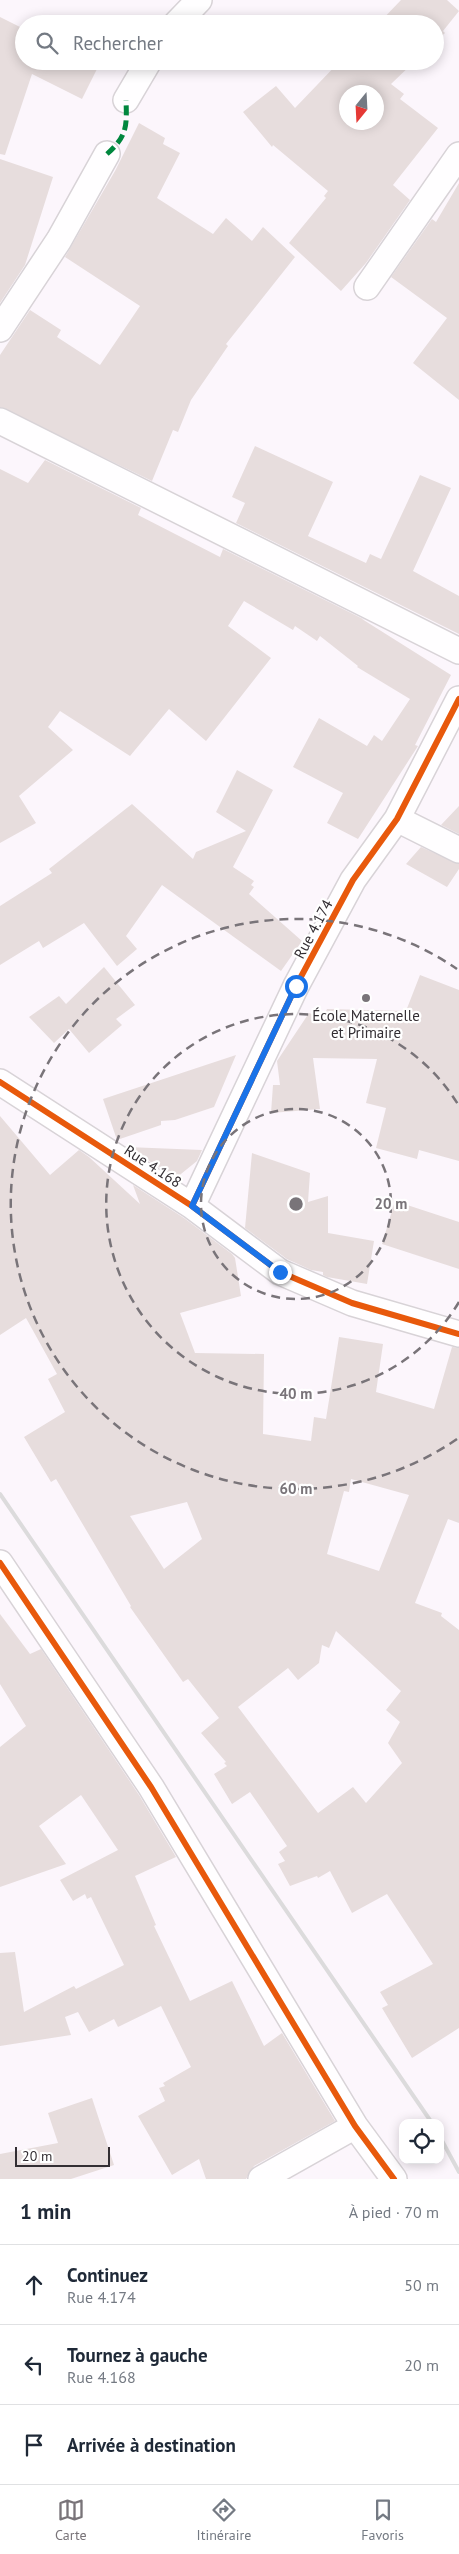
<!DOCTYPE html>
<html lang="fr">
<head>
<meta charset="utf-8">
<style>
	body { margin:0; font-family:"PT Sans",sans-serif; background:#f2f2f3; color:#1f2937 }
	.controls { position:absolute; right:15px; bottom:15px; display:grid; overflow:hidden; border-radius:10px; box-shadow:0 2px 12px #0003 }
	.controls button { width:45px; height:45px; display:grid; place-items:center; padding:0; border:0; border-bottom:1px solid #e0e1e3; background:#fff; color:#1f2937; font:25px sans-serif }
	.compass { position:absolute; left:339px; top:85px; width:45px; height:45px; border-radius:50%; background:#fff; box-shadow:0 2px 12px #0003; rotate:198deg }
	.scale { position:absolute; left:15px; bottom:12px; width:95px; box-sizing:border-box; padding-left:5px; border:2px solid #332e33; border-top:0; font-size:14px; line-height:18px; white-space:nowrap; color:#332e33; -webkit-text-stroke:4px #fff; paint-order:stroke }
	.stop { position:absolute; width:15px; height:15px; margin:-11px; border:4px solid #1a73e8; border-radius:50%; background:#fff }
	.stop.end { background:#1a73e8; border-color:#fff; box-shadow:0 1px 5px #0008 }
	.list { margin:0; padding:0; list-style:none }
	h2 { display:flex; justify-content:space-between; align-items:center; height:65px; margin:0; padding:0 20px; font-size:21px }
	h2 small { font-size:16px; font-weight:400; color:#747a83 }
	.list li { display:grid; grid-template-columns:32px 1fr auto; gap:15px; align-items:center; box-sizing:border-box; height:80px; padding:0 20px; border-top:1px solid #e0e1e3 }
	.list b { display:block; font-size:19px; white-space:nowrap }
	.list p { margin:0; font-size:16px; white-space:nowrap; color:#747a83 }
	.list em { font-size:16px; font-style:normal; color:#747a83 }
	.icon { flex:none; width:28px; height:28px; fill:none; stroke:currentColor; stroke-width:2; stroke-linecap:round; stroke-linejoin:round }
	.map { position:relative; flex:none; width:459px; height:2179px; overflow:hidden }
	.search { position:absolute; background:#fff; box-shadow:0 2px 12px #0003; left:15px; right:15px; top:15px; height:55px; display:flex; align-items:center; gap:12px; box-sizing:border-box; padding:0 18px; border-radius:28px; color:#747a83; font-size:19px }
	.sheet { height:305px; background:#fff }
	nav { display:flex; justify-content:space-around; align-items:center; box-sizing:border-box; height:70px; border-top:1px solid #e0e1e3; background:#fff; font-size:14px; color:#747a83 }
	nav a { display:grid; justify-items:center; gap:2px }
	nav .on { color:#797479 }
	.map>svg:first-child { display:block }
</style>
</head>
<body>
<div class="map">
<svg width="459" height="2179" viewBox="0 0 459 2179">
	<rect width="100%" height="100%" fill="#fcf6fc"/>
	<path fill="#e7dddd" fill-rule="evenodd" d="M401,0H447L459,11L443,31L445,33L435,42V24H378Z
		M0,17L24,29V61H87L98,67L82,99L32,74L5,155L0,154Z
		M340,61H415L391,84L404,94L400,99L438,128L393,185L410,200L366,263L341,291L289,243L326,198L324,196L328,191L273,145L272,147L243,112L276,86L295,108ZM346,92H376V122H346Z
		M139,123L165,138L163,144L180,153L157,198L213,234L226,218L252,241L263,227L295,257L226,344L228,346L191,400L178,432L173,430L152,481L0,407V355L30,310L61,330L57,337L100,365L140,306L65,257L115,171Z
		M0,159L53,177L25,265L0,303Z
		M459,183V400L413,363L447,318L391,277L432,219L436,222Z
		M255,446L333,482L308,536L366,563L370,554L381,559L420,475L451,488L413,571L459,596V634L236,523L245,503L232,497Z
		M45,460L141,508L138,515L220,557L223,549L365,620L362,619L451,675L415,745L418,746L358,839L327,823L343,793L293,767L319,718L367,746L374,735L382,741L410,699L357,667L358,666L320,636L317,641L295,626L293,630L244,601L228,626L271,658L206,741L169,709L130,756L60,711L48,727L73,750L19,796L36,823L0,843V469L28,483Z
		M237,770L273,790L233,867L254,881L251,885L254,887L249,894L302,941L281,971L162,885L126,936L137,949L117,966L84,923L43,948L39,941L0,965V906L52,873L49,869L132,804L193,859L196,852L246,831L216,812Z
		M459,806V834L441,825Z
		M421,847L459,864V869L447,887L406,864Z
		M104,967L135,1005L116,1019L122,1025L89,1053L69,1029L54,1043L29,1017L59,996L66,1004Z
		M420,975L459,990V1161L419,1150L417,1159L376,1148L386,1108L366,1103L377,1059L313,1058L320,1109L271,1113L273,1085H280L277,1061L309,1013L323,1018L327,1009L406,1011Z
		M236,1055L214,1107L175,1120L161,1121V1125L117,1140L103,1099Z
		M0,1116L50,1175L79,1150L89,1157L140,1204L133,1185L184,1218L232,1254L235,1258L241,1296L180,1313L195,1353L264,1354L263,1434L311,1441L314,1417L326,1419L339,1337L383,1344L376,1392L434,1409L452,1347L459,1348V1523L448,1519L415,1603L442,1613L441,1616L459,1630V2028L412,2058L382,2008L388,2005L380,1992L433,1964L387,1894L352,1913L330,1871L318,1878L317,1876L290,1886L278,1864L285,1861L279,1852L287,1846L250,1792L232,1804L214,1774L227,1766L224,1763L226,1762L201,1733L219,1718L188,1679L183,1682L130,1607L131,1606L56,1479L51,1482L24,1437L65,1412L48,1379L57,1374L26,1318L0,1335ZM351,1479L409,1495L379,1571L327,1554L344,1491L349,1492ZM187,1502L202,1539L164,1569L130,1516ZM336,1631L401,1691L386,1710L400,1722L388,1743L402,1763L366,1803L353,1787L318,1813L238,1707L288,1668L298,1680L319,1663L322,1645L329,1648Z
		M127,1147L202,1150L197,1161L176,1178Z
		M252,1153L310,1173L308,1202L328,1196V1233L374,1241L367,1284L327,1277L323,1275V1272L311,1270L287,1259L245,1228Z
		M395,1201L459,1222V1269L382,1244Z
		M0,1614L30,1654L41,1649L139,1795L176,1857L135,1876L156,1925L154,1926L190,2001L232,1981L264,2046L282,2033L335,2121L254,2166L246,2179H206L199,2159L172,2175L138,2116L165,2101L159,2088L165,2086L163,2083L191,2067L161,2006L118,2027L114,2019L89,2032L78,2012L65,2017L71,2035L0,2046V1953L15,1952L24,2012L74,1986L76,1989L124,1965L91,1897L87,1899L85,1894L73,1901L60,1880L118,1850L81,1795L39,1826L66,1864L0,1887V1747L26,1726L0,1684Z
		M92,2098L114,2165L71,2179H0V2154L58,2143L48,2113Z"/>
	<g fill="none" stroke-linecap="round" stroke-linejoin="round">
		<defs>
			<path id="minor" d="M176,24L199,0
				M126,100L149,61
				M367,287L459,155
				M0,329L59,240L107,154
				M0,421L459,651
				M397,819L459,850
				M0,1082L192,1206L280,1272L352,1303L459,1334
				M192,1206L296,986L353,880L397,819L459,699
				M0,1563L151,1787L355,2126L394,2179
				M261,2179L355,2126"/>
		</defs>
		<use href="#minor" stroke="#d8d3d7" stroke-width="28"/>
		<use href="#minor" stroke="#fffeff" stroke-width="25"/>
		<path stroke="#dcdbdc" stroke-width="4" d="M0,1494L432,2123
			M440,2137L459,2172"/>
		<path stroke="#00873e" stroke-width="5" stroke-dasharray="10 5" stroke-linecap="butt" d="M107,154C127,136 127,127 126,100"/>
		<defs>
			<path id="cycleway" d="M0,1082L192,1206L280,1272L352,1303L459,1334
				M192,1206L296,986L353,880L397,819L459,699
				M0,1563L151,1787L355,2126L394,2179"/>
		</defs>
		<use href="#cycleway" stroke="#fff" stroke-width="9"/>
		<use href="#cycleway" stroke="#e8590c" stroke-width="6"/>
	</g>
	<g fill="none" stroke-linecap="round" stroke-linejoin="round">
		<path stroke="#1a73e8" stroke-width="6" d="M280,1272L192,1206L296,986"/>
	</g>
	<g fill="none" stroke="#797479" stroke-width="2.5" stroke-dasharray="9 6">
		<circle cx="296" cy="1204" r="95"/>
		<path d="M459 1302A190 190 0 1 1 459 1106"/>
		<path d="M457 1439A285 285 0 1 1 457 969"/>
	</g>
	<circle fill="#797479" stroke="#fff" stroke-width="2" cx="366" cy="998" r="5"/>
	<g text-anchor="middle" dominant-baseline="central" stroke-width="4.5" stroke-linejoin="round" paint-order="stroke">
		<g font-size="15" fill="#332e33" stroke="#fff">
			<text transform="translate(313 929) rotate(-62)">Rue 4.174</text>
			<text transform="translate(153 1166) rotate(33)">Rue 4.168</text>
		</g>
		<g font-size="15" fill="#332e33" stroke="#fff">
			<text x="366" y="1015">École Maternelle<tspan x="366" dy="17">et Primaire</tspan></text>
		</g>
	</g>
	<circle cx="296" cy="1204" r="8" fill="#797479" stroke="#fff" stroke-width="2.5"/>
	<g font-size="15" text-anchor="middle" font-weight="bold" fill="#797479" stroke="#fff" stroke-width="4.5" stroke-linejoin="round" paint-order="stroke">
		<text x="391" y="1209">20 m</text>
		<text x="296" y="1399">40 m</text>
		<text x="296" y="1494">60 m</text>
	</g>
</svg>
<div class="controls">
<button><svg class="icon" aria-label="locate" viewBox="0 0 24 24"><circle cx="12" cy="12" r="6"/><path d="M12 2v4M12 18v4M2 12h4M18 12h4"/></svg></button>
</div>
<svg class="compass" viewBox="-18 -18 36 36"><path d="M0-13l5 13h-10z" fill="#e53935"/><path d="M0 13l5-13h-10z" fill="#747a83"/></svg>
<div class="scale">20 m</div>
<div class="stop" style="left:296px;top:986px"></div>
<div class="stop end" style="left:280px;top:1272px"></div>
<div class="search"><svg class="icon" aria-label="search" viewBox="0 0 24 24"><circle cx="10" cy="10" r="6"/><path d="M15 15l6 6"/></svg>Rechercher</div>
</div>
<section class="sheet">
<h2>1 min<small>À pied · 70 m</small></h2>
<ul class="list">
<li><svg class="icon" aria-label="ahead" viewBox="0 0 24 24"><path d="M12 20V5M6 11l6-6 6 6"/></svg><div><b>Continuez</b><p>Rue 4.174</p></div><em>50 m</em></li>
<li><svg class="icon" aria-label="left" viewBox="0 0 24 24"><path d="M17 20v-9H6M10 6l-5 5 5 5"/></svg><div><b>Tournez à gauche</b><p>Rue 4.168</p></div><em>20 m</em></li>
<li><svg class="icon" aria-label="arrive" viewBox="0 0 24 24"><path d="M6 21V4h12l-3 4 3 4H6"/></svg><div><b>Arrivée à destination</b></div></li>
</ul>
</section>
<nav>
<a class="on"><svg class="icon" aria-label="map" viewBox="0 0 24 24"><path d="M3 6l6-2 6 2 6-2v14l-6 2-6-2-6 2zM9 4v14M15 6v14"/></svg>Carte</a>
<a><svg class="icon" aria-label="directions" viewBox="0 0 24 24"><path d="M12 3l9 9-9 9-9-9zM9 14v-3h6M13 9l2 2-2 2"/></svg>Itinéraire</a>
<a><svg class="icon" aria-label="saved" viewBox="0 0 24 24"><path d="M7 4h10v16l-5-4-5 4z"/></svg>Favoris</a>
</nav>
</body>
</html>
